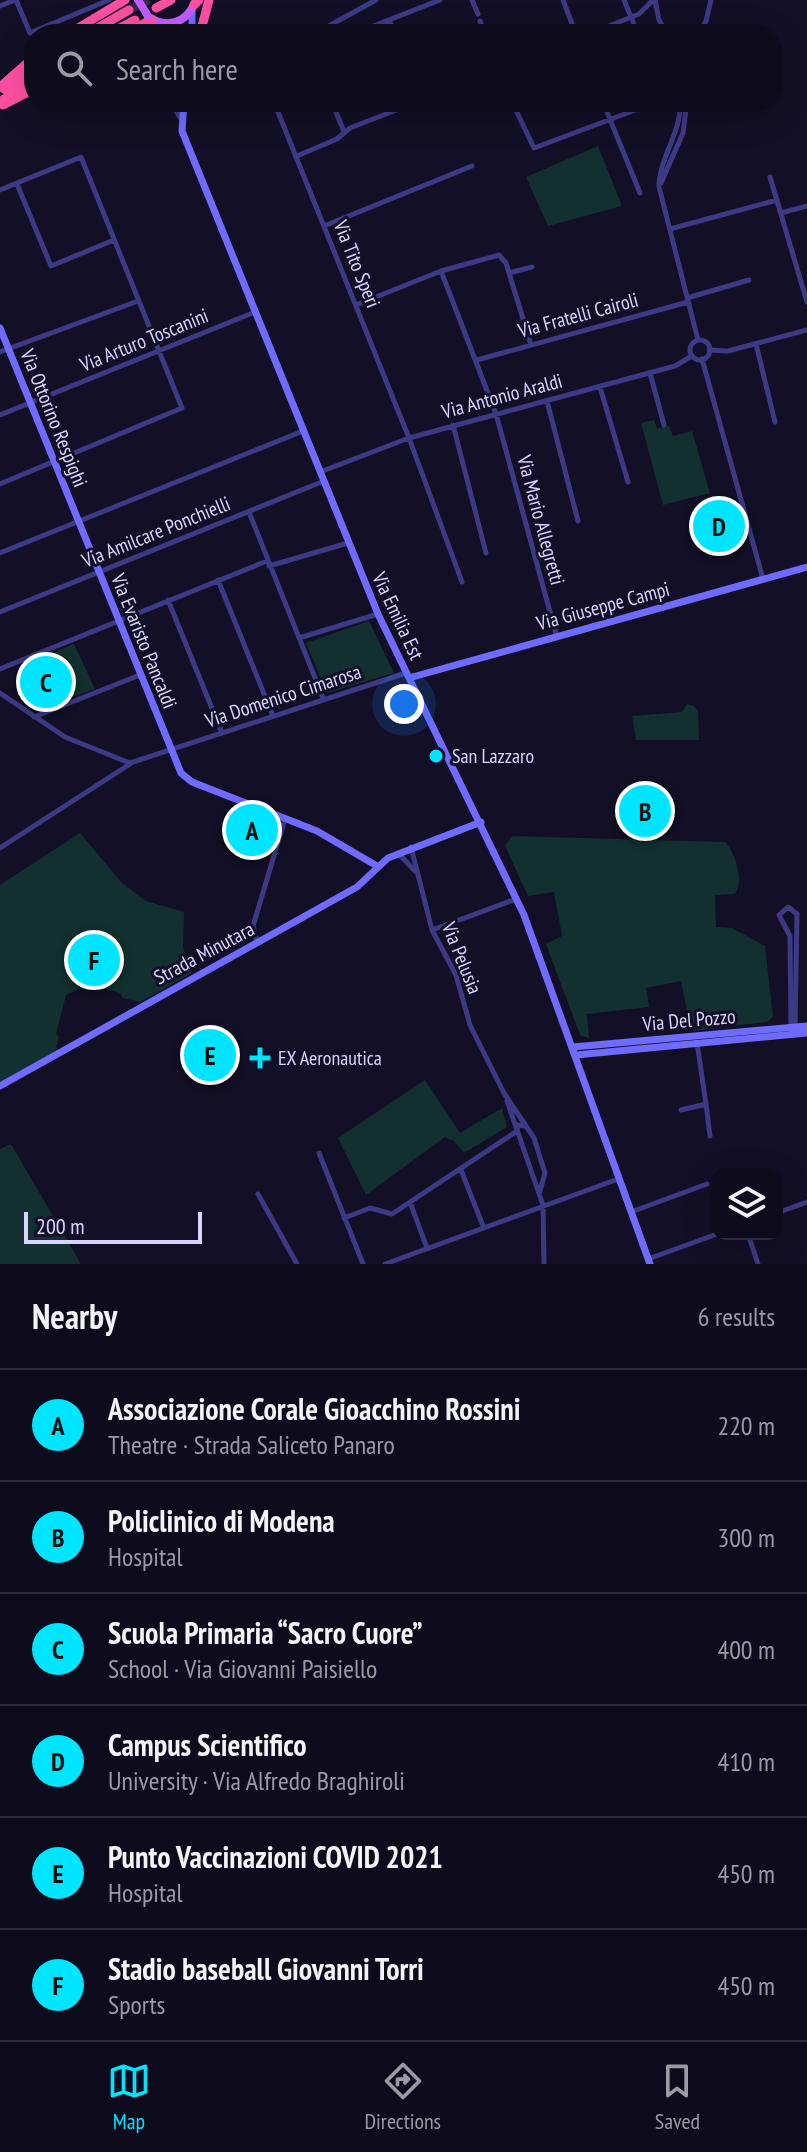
<!DOCTYPE html>
<html lang="en">
<head>
<meta charset="utf-8">
<style>
	body { margin:0; font-family:"PT Sans Narrow",sans-serif; background:#1c1929; color:#f1f3f6 }
	.controls { position:absolute; right:24px; bottom:24px; display:grid; overflow:hidden; border-radius:16px; box-shadow:0 8px 32px #0002 }
	.controls button { width:72px; height:72px; display:grid; place-items:center; padding:0; border:0; border-bottom:2px solid #2e2b3b; background:#0e0b1c; color:#f1f3f6; font:40px sans-serif }
	.scale { position:absolute; left:24px; bottom:20px; width:178px; box-sizing:border-box; padding-left:8px; border:4px solid #d9d4ff; border-top:0; font-size:22px; line-height:28px; white-space:nowrap; color:#d9d4ff; -webkit-text-stroke:6px #130f26; paint-order:stroke }
	.you { position:absolute; left:404px; top:704px; width:28px; height:28px; margin:-20px; border:6px solid #fff; border-radius:50%; background:#1a73e8; box-shadow:0 0 0 12px #1a73e833 }
	.badge { display:grid; place-items:center; width:52px; height:52px; border-radius:50%; background:#00e5ff; color:#111; font-size:26px; font-weight:700 }
	.pin { position:absolute; translate:-50% -50%; border:4px solid #fff; box-shadow:0 2px 8px #0006 }
	.list { margin:0; padding:0; list-style:none }
	h2 { display:flex; justify-content:space-between; align-items:center; height:104px; margin:0; padding:0 32px; font-size:34px }
	h2 small { font-size:26px; font-weight:400; color:#9b9ba3 }
	.list li { display:grid; grid-template-columns:52px 1fr auto; gap:24px; align-items:center; box-sizing:border-box; height:112px; padding:0 32px; border-top:2px solid #2e2b3b }
	.list b { display:block; font-size:30px; white-space:nowrap }
	.list p { margin:0; font-size:26px; white-space:nowrap; color:#9b9ba3 }
	.list em { font-size:26px; font-style:normal; color:#9b9ba3 }
	.icon { flex:none; width:44px; height:44px; fill:none; stroke:currentColor; stroke-width:2; stroke-linecap:round; stroke-linejoin:round }
	.map { position:relative; flex:none; width:807px; height:1264px; overflow:hidden }
	.search { position:absolute; background:#0e0b1c; box-shadow:0 8px 32px #0002; left:24px; right:24px; top:24px; height:88px; display:flex; align-items:center; gap:20px; box-sizing:border-box; padding:0 28px; border-radius:32px; color:#9b9ba3; font-size:30px }
	.sheet { height:776px; background:#0e0b1c }
	nav { display:flex; justify-content:space-around; align-items:center; box-sizing:border-box; height:112px; border-top:2px solid #2e2b3b; background:#0e0b1c; font-size:22px; color:#9b9ba3 }
	nav a { display:grid; justify-items:center; gap:4px }
	nav .on { color:#00e5ff }
	.map>svg:first-child { display:block }
</style>
</head>
<body>
<div class="map">
<svg width="807" height="1264" viewBox="0 0 807 1264">
	<rect width="100%" height="100%" fill="#130f26"/>
	<path fill="#12302f" d="M598,146L622,206L548,226L526,177Z
		M654,420L657,428L669,426L673,436L692,431L710,493L663,505L641,423Z
		M369,621L394,673L327,693L306,643Z
		M74,644L95,689L65,700L45,656Z
		M687,704L694,706L698,711L699,740H636L632,716L682,712Z
		M80,833L121,882L146,901L184,912L183,947L192,973L140,1002L123,998L120,993L81,982L82,987L66,995L56,1034L59,1036L55,1052L0,1082V885Z
		M512,836L725,842C736,854 744,881 735,894L715,895L716,927L732,928L765,946L773,1017L767,1022L691,1031L681,981L646,988L649,1007L587,1014L589,1038L580,1035L546,944L562,936L554,892L528,896L505,846Z
		M425,1080L460,1133L502,1108L507,1127L464,1153L454,1141L445,1137L366,1195L338,1138Z
		M11,1144L81,1264H0V1149Z"/>
	<g fill="none" stroke-linecap="round" stroke-linejoin="round">
		<path stroke="#312d47" stroke-width="9" stroke-dasharray="9 4.5" stroke-linecap="butt" d="M129,10L149,0"/>
		<path stroke="#3d3a85" stroke-width="5" d="M16,0L30,33L109,0
			M472,0L478,14
			M563,0L576,34
			M624,0L638,34
			M655,0L659,20L667,34
			M0,6L15,0
			M389,20L395,34
			M480,21L485,34
			M314,34L376,0
			M353,34L440,0
			M589,34L639,14L653,0
			M698,34L706,21L711,0
			M170,102L181,119
			M274,102L409,438L462,582
			M332,102L344,132
			M512,102L534,148L654,103
			M603,102L640,193
			M681,102C680,136 659,158 659,187L698,340
			M297,156L337,139L350,128L417,102
			M770,177L807,302
			M661,183L683,133L687,102
			M17,184L51,266L114,240
			M0,190L81,157L182,408L0,484
			M781,213L807,206
			M324,226L472,166
			M670,229L777,200
			M441,271L496,414L556,634
			M509,273L532,267
			M687,298L749,280
			M356,305L441,271L499,255L506,263L531,345
			M690 350a10 10 0 1 1 20 0a10 10 0 1 1-20 0Z
			M756,344L775,422
			M709,350L728,351L807,330
			M0,352L138,301
			M702,359L763,579
			M477,360L688,302
			M650,373L664,425
			M600,387L628,482
			M547,401L578,521
			M0,415L255,312
			M453,425L486,553
			M320,472L409,438L675,366L692,356
			M249,512L323,698
			M0,553L303,431
			M269,566L348,543
			M218,580L273,716
			M168,600L222,733
			M0,612L324,481
			M299,638L378,614
			M0,669L267,561
			M0,693L65,737L130,763L406,673
			M34,717L140,675
			M411,847L432,930L456,975L470,1025L504,1093L534,1138L545,1173L540,1191
			M0,848L130,764
			M398,853L415,871
			M432,930L516,899
			M257,942L253,926L285,819
			M791,1027L790,936L779,915L788,907L797,914L795,1029
			M507,1101L543,1205L544,1264
			M706,1104L710,1136
			M681,1110L706,1104L697,1043
			M319,1153L363,1264
			M461,1170L483,1226
			M258,1194L297,1264
			M410,1202L427,1248
			M631,1212L707,1184
			M777,1213L807,1202
			M344,1218L370,1208L392,1214L517,1131L518,1125L525,1126
			M748,1234L758,1264
			M648,1259L717,1234
			M385,1264L618,1179"/>
		<path stroke="#6f6bff" stroke-width="7" d="M192,10V34
			M162,23L179,34
			M184,102L182,131L378,614L524,915L650,1264
			M0,328L181,773L192,782L317,831L377,866
			M409,678L807,567
			M573,1047L807,1026
			M576,1055L807,1033
			M0,1086L357,887L388,858L481,822"/>
		<path stroke="#c25bff" stroke-width="8" d="M148,17C167,29 187,23 195,2"/>
		<path stroke="#ff4fa3" stroke-width="9" d="M194,5L199,0
			M156,8L171,0
			M68,34L125,0
			M87,34L129,10
			M108,34L135,20
			M126,34L152,19
			M137,34H163
			M200,34L209,0
			M0,87L34,57
			M4,89L34,68
			M0,102L34,78
			M3,105L34,89"/>
		<path stroke="#c25bff" stroke-width="8" d="M138,0L148,16"/>
	</g>
	<g fill="#00e5ff" stroke="#130f26" stroke-width="3">
		<circle cx="436" cy="756" r="8"/>
		<path d="M256 1046h8v8h8v8h-8v8h-8v-8h-8v-8h8z"/>
	</g>
	<g text-anchor="middle" dominant-baseline="central" stroke-width="6" stroke-linejoin="round" paint-order="stroke">
		<g font-size="20" fill="#d9d4ff" stroke="#130f26">
			<text transform="translate(357 264) rotate(68)">Via Tito Speri</text>
			<text transform="translate(578 315) rotate(-15)">Via Fratelli Cairoli</text>
			<text transform="translate(144 340) rotate(-22)">Via Arturo Toscanini</text>
			<text transform="translate(502 396) rotate(-15)">Via Antonio Araldi</text>
			<text transform="translate(54 418) rotate(68)">Via Ottorino Respighi</text>
			<text transform="translate(541 520) rotate(75)">Via Mario Allegretti</text>
			<text transform="translate(156 532) rotate(-22)">Via Amilcare Ponchielli</text>
			<text transform="translate(603 606) rotate(-15)">Via Giuseppe Campi</text>
			<text transform="translate(398 616) rotate(65)">Via Emilia Est</text>
			<text transform="translate(144 641) rotate(68)">Via Evaristo Pancaldi</text>
			<text transform="translate(283 696) rotate(-18)">Via Domenico Cimarosa</text>
			<text transform="translate(204 953) rotate(-28)">Strada Minutara</text>
			<text transform="translate(462 958) rotate(68)">Via Pelusia</text>
			<text transform="translate(689 1020) rotate(-5)">Via Del Pozzo</text>
		</g>
		<g font-size="20" fill="#d9d4ff" stroke="#130f26" text-anchor="start">
			<text x="452" y="756">San Lazzaro</text>
			<text x="278" y="1058">EX Aeronautica</text>
		</g>
	</g>
</svg>
<div class="controls">
<button><svg class="icon" aria-label="layers" viewBox="0 0 24 24"><path d="M12 4l9 5-9 5-9-5zM3 14l9 5 9-5"/></svg></button>
</div>
<div class="scale">200 m</div>
<div class="you"></div>
<div class="pin badge" style="left:252px;top:830px">A</div>
<div class="pin badge" style="left:645px;top:811px">B</div>
<div class="pin badge" style="left:46px;top:682px">C</div>
<div class="pin badge" style="left:719px;top:526px">D</div>
<div class="pin badge" style="left:210px;top:1055px">E</div>
<div class="pin badge" style="left:94px;top:960px">F</div>
<div class="search"><svg class="icon" aria-label="search" viewBox="0 0 24 24"><circle cx="10" cy="10" r="6"/><path d="M15 15l6 6"/></svg>Search here</div>
</div>
<section class="sheet">
<h2>Nearby<small>6 results</small></h2>
<ul class="list">
<li><span class="badge">A</span><div><b>Associazione Corale Gioacchino Rossini</b><p>Theatre · Strada Saliceto Panaro</p></div><em>220 m</em></li>
<li><span class="badge">B</span><div><b>Policlinico di Modena</b><p>Hospital</p></div><em>300 m</em></li>
<li><span class="badge">C</span><div><b>Scuola Primaria “Sacro Cuore”</b><p>School · Via Giovanni Paisiello</p></div><em>400 m</em></li>
<li><span class="badge">D</span><div><b>Campus Scientifico</b><p>University · Via Alfredo Braghiroli</p></div><em>410 m</em></li>
<li><span class="badge">E</span><div><b>Punto Vaccinazioni COVID 2021</b><p>Hospital</p></div><em>450 m</em></li>
<li><span class="badge">F</span><div><b>Stadio baseball Giovanni Torri</b><p>Sports</p></div><em>450 m</em></li>
</ul>
</section>
<nav>
<a class="on"><svg class="icon" aria-label="map" viewBox="0 0 24 24"><path d="M3 6l6-2 6 2 6-2v14l-6 2-6-2-6 2zM9 4v14M15 6v14"/></svg>Map</a>
<a><svg class="icon" aria-label="directions" viewBox="0 0 24 24"><path d="M12 3l9 9-9 9-9-9zM9 14v-3h6M13 9l2 2-2 2"/></svg>Directions</a>
<a><svg class="icon" aria-label="saved" viewBox="0 0 24 24"><path d="M7 4h10v16l-5-4-5 4z"/></svg>Saved</a>
</nav>
</body>
</html>
